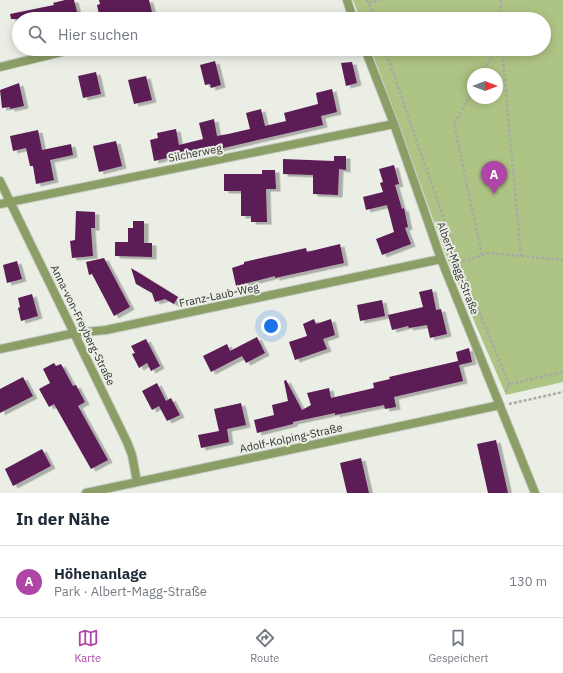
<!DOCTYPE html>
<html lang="de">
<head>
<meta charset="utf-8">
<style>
	body { margin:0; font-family:"IBM Plex Sans",sans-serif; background:#f6f6f7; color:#1f2937 }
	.compass { position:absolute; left:467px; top:68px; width:36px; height:36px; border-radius:50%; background:#fff; box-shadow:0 2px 10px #0003; rotate:90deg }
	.you { position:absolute; left:271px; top:326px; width:14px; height:14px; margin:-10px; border:3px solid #fff; border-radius:50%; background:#1a73e8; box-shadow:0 0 0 6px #1a73e833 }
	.badge { display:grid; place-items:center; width:26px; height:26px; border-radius:50%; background:#af45a6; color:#fff; font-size:13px; font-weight:700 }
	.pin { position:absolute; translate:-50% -33px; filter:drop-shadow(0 1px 2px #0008) }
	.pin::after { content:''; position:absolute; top:21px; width:14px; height:12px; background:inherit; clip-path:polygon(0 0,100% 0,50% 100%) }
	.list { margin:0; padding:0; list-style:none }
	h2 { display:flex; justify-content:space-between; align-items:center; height:52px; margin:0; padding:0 16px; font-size:17px }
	h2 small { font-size:13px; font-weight:400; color:#747a83 }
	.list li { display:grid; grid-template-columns:26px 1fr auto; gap:12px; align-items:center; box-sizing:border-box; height:72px; padding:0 16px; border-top:1px solid #e0e1e3 }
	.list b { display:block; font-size:15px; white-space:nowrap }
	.list p { margin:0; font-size:13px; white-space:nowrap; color:#747a83 }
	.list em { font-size:13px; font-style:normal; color:#747a83 }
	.icon { flex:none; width:22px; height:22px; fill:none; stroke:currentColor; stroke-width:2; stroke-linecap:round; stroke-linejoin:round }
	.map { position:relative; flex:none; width:563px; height:493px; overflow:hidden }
	.search { position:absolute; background:#fff; box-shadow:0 2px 10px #0003; left:12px; right:12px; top:12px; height:44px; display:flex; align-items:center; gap:10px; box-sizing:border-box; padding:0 14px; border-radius:22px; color:#747a83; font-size:15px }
	.sheet { height:124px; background:#fff }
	nav { display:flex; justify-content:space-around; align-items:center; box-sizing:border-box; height:56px; border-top:1px solid #e0e1e3; background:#fff; font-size:11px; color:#747a83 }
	nav a { display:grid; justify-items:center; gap:2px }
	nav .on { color:#af45a6 }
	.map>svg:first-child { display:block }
</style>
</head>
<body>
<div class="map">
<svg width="563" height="493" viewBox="0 0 563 493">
	<defs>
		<filter id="shadow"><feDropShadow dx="4.5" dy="2.5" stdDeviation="0" flood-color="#0004"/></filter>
	</defs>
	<rect width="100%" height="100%" fill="#eaeee5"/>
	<path fill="#aec484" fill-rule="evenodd" d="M353,0H563V382L506,395L449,263L371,49H544V19H360ZM473,74H497V98H473Z"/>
	<path fill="#5c1b56" filter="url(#shadow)" d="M65,0H74L79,19H11L10,14L54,5L53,3Z
		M99,0H149L152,12L125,19H100L97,5L100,4Z
		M215,61L221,85L211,88L210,84L205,85L200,65Z
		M352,62L357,83L346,86L341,63Z
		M96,72L101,94L83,98L78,76Z
		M146,76L152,100L134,104L128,80Z
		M19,83L24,106L10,109V107L2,108L0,90Z
		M332,89L337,112L321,116L323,125L189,156V153L154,161L150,140L158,138L157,133L176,129L179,145L203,139L199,123L214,119L217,136L228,134L250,129L246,113L261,109L265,126L286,121L284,113L318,104L316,93Z
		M38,130L42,150L71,144L73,155L50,160L54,180L36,184L33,166H30L26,148L13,151L10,136Z
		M116,141L122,166L99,172L93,146Z
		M334,156H346V170L339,169L338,195L313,194V175L283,174V159L334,161Z
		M394,165L399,184L395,185L402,209L404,208L408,227L405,228L411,244L382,255L376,239L394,232L387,205L366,210L363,197L383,192L380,183L383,182L379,169Z
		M262,170H275L276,189H266L267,222H251V216H241V191H224V174H262Z
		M76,211L95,212V228H91L93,256L72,258L70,241L75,240Z
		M133,221H144V243H152V257L115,256V242H128V228H133Z
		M340,244L344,263L275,278V276L236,286L232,268L244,264V262L306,248L307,252Z
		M104,258L130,307L114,316L92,274L89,275L86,262Z
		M17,261L22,279L7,283L3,265Z
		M131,268L178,297L174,304L165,299L155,302L152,293L136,284Z
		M432,289L436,310L441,309L447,334L430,338L427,325L409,328L408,326L392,330L388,315L423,307L419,292Z
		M32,294L38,316L21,321L18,308L20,307L18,298Z
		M382,300L385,316L360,321L357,305Z
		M314,319L316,324L331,319L335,335L323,339L327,349L295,360L289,342L307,336L303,324Z
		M257,337L265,353L246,363L242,356L211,372L203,356L227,344L230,351Z
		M146,339L160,366L151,371L147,363L139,368L132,354L135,353L131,346Z
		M469,348L472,362L459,365L456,352Z
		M458,361L463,381L394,397L396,407L385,409L384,405L335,415V413L293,422V424L257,433L254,420L274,415L272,405L288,401L284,381L286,380L302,410L311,405L307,393L329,388L331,398L374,388L373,383L390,379L389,377Z
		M54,363L56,366L61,364L73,386L76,385L85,402L78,406L108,460L91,469L54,404L49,407L39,389L50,383L43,369Z
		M23,377L33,396L0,413V389Z
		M157,383L166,401L171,398L180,415L167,421L159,406L152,410L142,391Z
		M241,403L246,425L227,429L229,442L201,448L198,435L219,431L214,409Z
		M496,440L499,453L508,493H488L477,444Z
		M42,449L51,466L13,486L5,469Z
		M361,458L369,493H347L340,463Z"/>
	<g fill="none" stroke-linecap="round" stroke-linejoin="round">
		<defs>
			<path id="street" d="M347,0L353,19
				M365,49L394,124L441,259L535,493
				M0,67L74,49
				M0,181L127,442L132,455L137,482
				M0,204L394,124
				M0,349L75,333L106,330L441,259
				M86,493L500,405"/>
		</defs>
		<use href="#street" stroke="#c5c9c1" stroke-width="10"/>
		<path stroke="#a8aba4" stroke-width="2.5" stroke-dasharray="3 2" stroke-linecap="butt" d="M366,0L369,3L375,19
			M501,0V19
			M369,3L380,0
			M385,49L459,263L509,384
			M502,49L521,256
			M482,74L496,49
			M473,90L454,124L482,256
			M453,264L490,253L563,260
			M506,392L509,384L563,372
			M509,404L563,392"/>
		<use href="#street" stroke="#8b9e66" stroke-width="8"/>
	</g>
	<g text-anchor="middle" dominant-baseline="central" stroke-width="4" stroke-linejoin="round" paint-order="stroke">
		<g font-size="11" fill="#333431" stroke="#eaeee5">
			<text transform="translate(195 153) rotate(-11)">Silcherweg</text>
			<text transform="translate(458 268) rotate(69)">Albert-Magg-Straße</text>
			<text transform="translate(219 295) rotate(-12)">Franz-Laub-Weg</text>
			<text transform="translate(83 325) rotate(64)">Anna-von-Freyberg-Straße</text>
			<text transform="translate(291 438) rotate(-12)">Adolf-Kolping-Straße</text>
		</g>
	</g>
</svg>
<svg class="compass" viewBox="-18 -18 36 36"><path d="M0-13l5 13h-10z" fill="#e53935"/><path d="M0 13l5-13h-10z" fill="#747a83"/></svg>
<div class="you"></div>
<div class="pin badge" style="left:494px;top:194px">A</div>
<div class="search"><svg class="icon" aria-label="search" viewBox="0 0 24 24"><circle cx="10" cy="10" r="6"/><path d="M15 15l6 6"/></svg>Hier suchen</div>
</div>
<section class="sheet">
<h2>In der Nähe<small></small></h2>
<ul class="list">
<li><span class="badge">A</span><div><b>Höhenanlage</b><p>Park · Albert-Magg-Straße</p></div><em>130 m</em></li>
</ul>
</section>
<nav>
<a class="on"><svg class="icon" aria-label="map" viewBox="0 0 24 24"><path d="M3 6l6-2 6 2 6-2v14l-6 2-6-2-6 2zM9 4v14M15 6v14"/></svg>Karte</a>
<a><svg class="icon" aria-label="directions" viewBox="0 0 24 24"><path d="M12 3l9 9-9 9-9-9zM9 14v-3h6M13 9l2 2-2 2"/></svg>Route</a>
<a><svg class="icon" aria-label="saved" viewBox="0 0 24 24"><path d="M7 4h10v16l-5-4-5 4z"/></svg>Gespeichert</a>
</nav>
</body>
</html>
